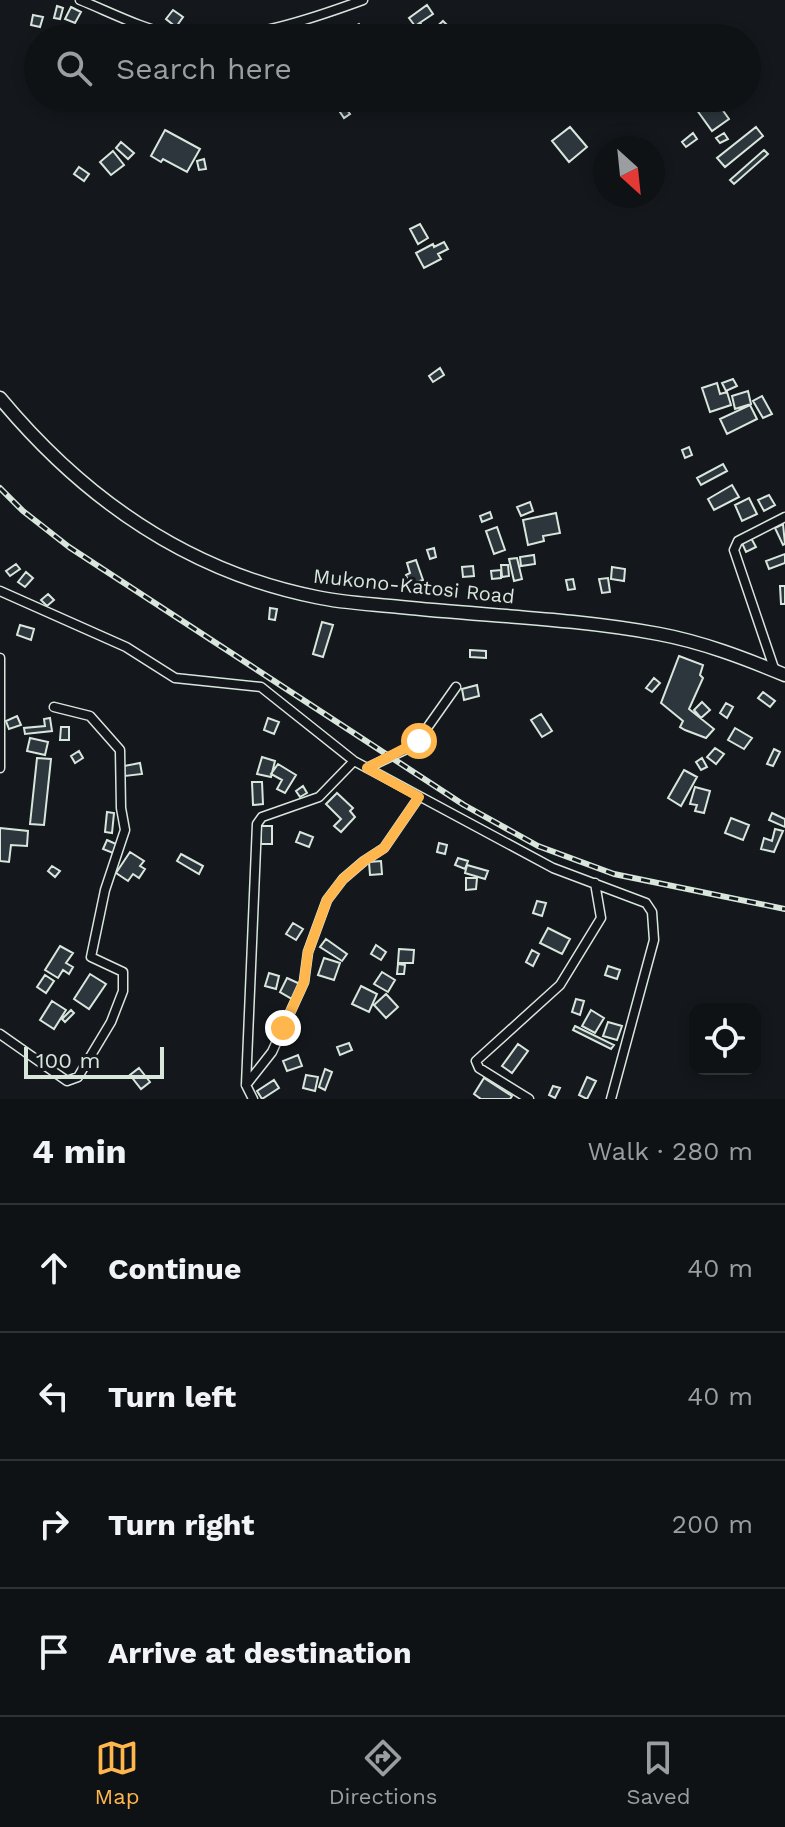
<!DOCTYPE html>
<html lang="en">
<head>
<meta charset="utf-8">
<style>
	body { margin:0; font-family:"Work Sans",sans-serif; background:#1d2022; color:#f1f3f6 }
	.controls { position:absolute; right:24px; bottom:24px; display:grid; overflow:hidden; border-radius:16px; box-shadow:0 4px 12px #0003 }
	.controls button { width:72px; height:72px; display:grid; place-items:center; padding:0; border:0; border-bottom:2px solid #2f3234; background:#0f1215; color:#f1f3f6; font:40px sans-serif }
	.compass { position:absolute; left:593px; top:136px; width:72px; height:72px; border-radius:50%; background:#0f1215; box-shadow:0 4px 12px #0003; rotate:153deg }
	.scale { position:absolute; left:24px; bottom:20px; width:140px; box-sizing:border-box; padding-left:8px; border:4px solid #d8e6dc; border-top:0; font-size:22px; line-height:28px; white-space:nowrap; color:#d8e6dc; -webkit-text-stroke:6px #14181c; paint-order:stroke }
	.stop { position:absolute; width:24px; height:24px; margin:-18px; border:6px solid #ffb74d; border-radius:50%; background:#fff }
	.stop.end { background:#ffb74d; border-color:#fff; box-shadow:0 2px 8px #0008 }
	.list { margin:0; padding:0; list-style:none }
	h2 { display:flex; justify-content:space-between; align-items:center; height:104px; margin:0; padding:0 32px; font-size:34px }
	h2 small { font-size:26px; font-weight:400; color:#9b9ea0 }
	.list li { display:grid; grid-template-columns:52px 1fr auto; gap:24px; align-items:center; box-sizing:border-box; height:128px; padding:0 32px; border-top:2px solid #2f3234 }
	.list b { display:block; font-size:30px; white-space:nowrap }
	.list em { font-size:26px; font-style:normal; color:#9b9ea0 }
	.icon { flex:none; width:44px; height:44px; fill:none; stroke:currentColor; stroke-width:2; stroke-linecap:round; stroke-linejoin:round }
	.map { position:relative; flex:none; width:785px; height:1099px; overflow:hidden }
	.search { position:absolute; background:#0f1215; box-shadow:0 4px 12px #0003; left:24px; right:24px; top:24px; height:88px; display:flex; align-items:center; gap:20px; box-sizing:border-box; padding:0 28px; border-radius:44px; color:#9b9ea0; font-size:30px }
	.sheet { height:616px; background:#0f1215 }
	nav { display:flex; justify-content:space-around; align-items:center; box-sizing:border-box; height:112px; border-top:2px solid #2f3234; background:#0f1215; font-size:22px; color:#9b9ea0 }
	nav a { display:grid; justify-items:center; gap:4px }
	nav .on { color:#ffb74d }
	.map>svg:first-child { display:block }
</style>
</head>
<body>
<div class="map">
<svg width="785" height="1099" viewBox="0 0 785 1099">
	<rect width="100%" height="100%" fill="#14181c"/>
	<path fill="#2c363c" stroke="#d8e6dc" stroke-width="2" d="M427,5L433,14L415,26L409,18Z
		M57,6L63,8L60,19L54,18Z
		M71,7L81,12L75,23L65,19Z
		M173,10L183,17L176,27L166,19Z
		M33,15L43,17L40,27L31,25Z
		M443,21L452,30L444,38H437L431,32Z
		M359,24L364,32L355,37L351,28Z
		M421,24L431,38H423L416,28Z
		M705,98H714L729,119L712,131L694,106Z
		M341,102L350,114L344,118L336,106Z
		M570,127L587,147L569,162L552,141Z
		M756,127L763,136L725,167L717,158Z
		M165,130L200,149L187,172L163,159L161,162L151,156Z
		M693,133L697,139L686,147L682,142Z
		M724,133L728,139L720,143L716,138Z
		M121,142L134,153L128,159L116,148Z
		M764,150L768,154L734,184L730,180Z
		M113,151L124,165L111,175L100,162Z
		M204,159L206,169L199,170L197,161Z
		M79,167L89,174L84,181L74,174Z
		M420,224L428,238L418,244L410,229Z
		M444,242L448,249L438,254L441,259L424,268L416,253L433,244L434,247Z
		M440,368L444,375L433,382L429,376Z
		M733,379L737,386L726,391L722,383Z
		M717,383L720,394L727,392L731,405L710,412L702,388Z
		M748,391L751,404L735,409L732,396Z
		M762,396L772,414L763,418L753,401Z
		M750,405L757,419L727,434L720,419Z
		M689,447L692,455L685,458L682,450Z
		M723,464L727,471L701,485L697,478Z
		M732,485L739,497L714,510L708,499Z
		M769,495L775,505L764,511L758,500Z
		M749,498L757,514L742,521L735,505Z
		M530,502L533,511L521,516L517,507Z
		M490,512L492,518L482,522L480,516Z
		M556,513L560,533L543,536L544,541L528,545L523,520Z
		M783,524L785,544L783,545L775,528Z
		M497,527L505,550L494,554L486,531Z
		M751,538L756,547L746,552L742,543Z
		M434,548L436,557L430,559L427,550Z
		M785,554V563L769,569L766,561Z
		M534,555L535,564L521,566L520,557Z
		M517,558L522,579L514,581L509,559Z
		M416,560L423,580L409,584L406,575L410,573L407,563Z
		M16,564L20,569L10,576L6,571Z
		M501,565H508L509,576L502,577Z
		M473,566L474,576L463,577L462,567Z
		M612,567L625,569L624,581L611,579Z
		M501,570V578L492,579L491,571Z
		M26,572L33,578L25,587L18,582Z
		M608,578L610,592L602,593L599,579Z
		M573,579L575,589L568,590L566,580Z
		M780,586H785V604H781Z
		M48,594L54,600L47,606L41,600Z
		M270,608L277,609L275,620L269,619Z
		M322,622L333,625L323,657L313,654Z
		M20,625L34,629L31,640L17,635Z
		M470,650L486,651V658L470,657Z
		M679,656L703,665L700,675L703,678L689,709L714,729L706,738L685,730L680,727L683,721L661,703Z
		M654,678L660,683L652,692L646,688Z
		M477,685L479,696L464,700L462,689Z
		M763,692L775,701L770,707L758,698Z
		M702,702L710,710L701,718L694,710Z
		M726,703L733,707L727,718L720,713Z
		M541,714L552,731L542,737L531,720Z
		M17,716L21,725L9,729L6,721Z
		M50,718L52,731L25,734L24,728L45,726L44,719Z
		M268,718L279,722L274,734L264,730Z
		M61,727H69V740H60Z
		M735,728L752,738L744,749L728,740Z
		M30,738L48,742L45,755L27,751Z
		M715,748L724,754L716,764L707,757Z
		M774,749L780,752L773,766L767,764Z
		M79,751L83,758L75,763L71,756Z
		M262,757L275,761L271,777L257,774Z
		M37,758L51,759L44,825L30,824Z
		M702,758L707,767L701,770L696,762Z
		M140,763L142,774L125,776L124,766Z
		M278,764L296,775L285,793L277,789L282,780L271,774Z
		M684,770L697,777L681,806L668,798Z
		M252,782H262L263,804L253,805Z
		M303,786L307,793L300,797L296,791Z
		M695,787L710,791L704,813L695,811L697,805L690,804Z
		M337,793L353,808L350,811L355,817L341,832L334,826L341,819L326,804Z
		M107,812L114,813L112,833L105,832Z
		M772,813L785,819V827L769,820Z
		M731,818L749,825L743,840L725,833Z
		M261,826H272V844H261Z
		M0,828L28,831L27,846L11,845L9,862L0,861Z
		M775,829L783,831L774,852L761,849L764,838L772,841Z
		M300,832L313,837L309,847L296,842Z
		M107,840L116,844L113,853L103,849Z
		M439,843L447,845L445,854L437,852Z
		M130,852L144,861L140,866L145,869L139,878L133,874L128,881L116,873Z
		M181,854L203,866L199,874L177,861Z
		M458,858L468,861L465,869L455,865Z
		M381,861L382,874L370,875L369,862Z
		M467,865L488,871L485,879L465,873Z
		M52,866L60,871L55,877L48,871Z
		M466,878H477L476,889L466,890Z
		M537,901L546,903L542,916L533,913Z
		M293,923L303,929L296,940L286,934Z
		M548,928L570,939L562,954L540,943Z
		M326,939L347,954L342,961L320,947Z
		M376,945L386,952L381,960L371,954Z
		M60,946L73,953L66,963L73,967L69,974L63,970L58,978L45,970Z
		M399,949L414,950L413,963H398Z
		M532,950L539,954L533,966L526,962Z
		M324,958L340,963L334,980L318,975Z
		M398,964L405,965L404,974H397Z
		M608,966L620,970L617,979L605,975Z
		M382,972L395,980L388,992L374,984Z
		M269,973L279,976L276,989L265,986Z
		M90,974L106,984L89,1009L74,999Z
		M45,975L54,981L46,993L37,987Z
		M287,978L300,984L292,999L280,992Z
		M361,986L377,994L369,1012L352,1004Z
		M386,994L398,1007L386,1018L374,1005Z
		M576,999L584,1001L580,1015L572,1012Z
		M52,1001L66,1010L54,1029L40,1020Z
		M71,1010L74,1013L65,1022L62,1019Z
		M591,1010L604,1018L595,1033L582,1026Z
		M608,1022L622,1026L617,1040L603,1036Z
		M575,1026L614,1045L611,1049L573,1030Z
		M349,1043L352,1050L340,1055L337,1047Z
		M518,1044L528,1051L512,1073L502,1066Z
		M298,1055L302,1066L287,1071L283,1061Z
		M139,1068L150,1082L141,1089L130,1075Z
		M325,1069L332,1072L325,1090L319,1087Z
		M306,1075L318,1077L315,1091L303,1088Z
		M587,1077L596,1081L587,1099L579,1095Z
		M484,1078L512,1096L510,1099H481L474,1094Z
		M274,1080L279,1088L262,1099L257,1091Z
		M553,1086L560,1088L555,1098L549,1095Z"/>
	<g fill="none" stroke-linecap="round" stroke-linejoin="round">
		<defs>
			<path id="minor" d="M80,0C110,12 142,29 174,35C235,45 306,21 363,0
				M0,591L126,647L175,678L261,687L354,761L553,868L646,903L652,912L654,940L611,1099
				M0,658V768
				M775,671L734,550L738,541L785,517
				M367,768L415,745L456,687
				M0,1034L67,1081L78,1077L111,1022L123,991V972L91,957L105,890L125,830L121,808L120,750L90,716L54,707
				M246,1085L272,1052L304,982L308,952L327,900L343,879L364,861L384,848L419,797
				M253,1099L246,1085L257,824L262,817L319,797L354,761
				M529,1099L479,1068L476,1061L560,985L601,918L595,883"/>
			<path id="secondary" d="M0,398C84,499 186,571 316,597C343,603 372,604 400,607C486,616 573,618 659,634C702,642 744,658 785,675"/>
		</defs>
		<use href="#minor" stroke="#d8e6dc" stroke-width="11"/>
		<use href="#secondary" stroke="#d8e6dc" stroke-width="15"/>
		<use href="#minor" stroke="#14181c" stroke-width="8"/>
		<use href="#secondary" stroke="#14181c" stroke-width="12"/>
		<defs>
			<path id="rail" d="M0,488L23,511L69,547L464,805L538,846L614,874L785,909"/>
		</defs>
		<use href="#rail" stroke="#d8e6dc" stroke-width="6"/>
		<use href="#rail" stroke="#14181c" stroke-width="3" stroke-dasharray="9" stroke-linecap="butt"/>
	</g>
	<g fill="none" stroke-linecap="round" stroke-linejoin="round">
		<path stroke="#ffb74d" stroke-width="10" d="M283,1028L304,982L308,952L327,900L343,879L364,861L384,848L419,797L367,768L419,741"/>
	</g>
	<g text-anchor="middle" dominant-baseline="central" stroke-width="6" stroke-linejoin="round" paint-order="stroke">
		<g font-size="20" fill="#d8e6dc" stroke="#14181c">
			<text transform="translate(414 586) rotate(6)">Mukono-Katosi Road</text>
		</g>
	</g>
</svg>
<div class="controls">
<button><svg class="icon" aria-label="locate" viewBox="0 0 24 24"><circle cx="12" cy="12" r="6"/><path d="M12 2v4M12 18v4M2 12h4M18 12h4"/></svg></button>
</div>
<svg class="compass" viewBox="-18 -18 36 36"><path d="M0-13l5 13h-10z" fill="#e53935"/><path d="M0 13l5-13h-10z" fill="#9b9ea0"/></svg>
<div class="scale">100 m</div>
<div class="stop" style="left:419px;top:741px"></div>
<div class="stop end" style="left:283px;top:1028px"></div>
<div class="search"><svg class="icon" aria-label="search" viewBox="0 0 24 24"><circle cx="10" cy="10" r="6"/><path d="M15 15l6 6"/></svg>Search here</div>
</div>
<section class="sheet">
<h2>4 min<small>Walk · 280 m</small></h2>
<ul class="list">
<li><svg class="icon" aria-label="ahead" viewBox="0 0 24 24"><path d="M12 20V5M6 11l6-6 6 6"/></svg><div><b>Continue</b></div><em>40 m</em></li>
<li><svg class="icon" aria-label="left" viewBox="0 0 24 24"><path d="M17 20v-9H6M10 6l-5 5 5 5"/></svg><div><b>Turn left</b></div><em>40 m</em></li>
<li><svg class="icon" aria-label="right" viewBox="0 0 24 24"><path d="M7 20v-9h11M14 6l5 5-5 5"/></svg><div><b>Turn right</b></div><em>200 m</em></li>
<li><svg class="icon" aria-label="arrive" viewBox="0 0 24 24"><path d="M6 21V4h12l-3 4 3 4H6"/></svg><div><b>Arrive at destination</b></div></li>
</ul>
</section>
<nav>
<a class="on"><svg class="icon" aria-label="map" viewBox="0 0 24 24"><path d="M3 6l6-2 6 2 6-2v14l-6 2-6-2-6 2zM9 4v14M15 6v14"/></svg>Map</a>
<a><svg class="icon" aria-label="directions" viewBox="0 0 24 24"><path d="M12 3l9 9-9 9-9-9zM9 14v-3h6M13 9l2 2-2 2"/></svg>Directions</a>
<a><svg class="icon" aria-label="saved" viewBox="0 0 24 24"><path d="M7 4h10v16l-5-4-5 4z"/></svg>Saved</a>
</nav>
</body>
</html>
